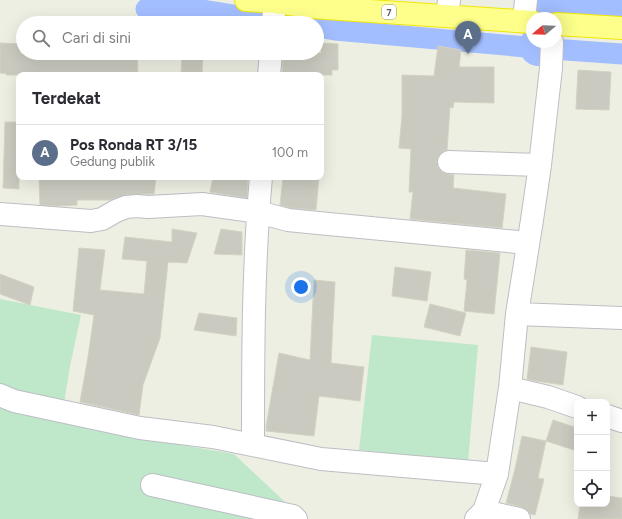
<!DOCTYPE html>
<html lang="id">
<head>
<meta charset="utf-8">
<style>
	body { margin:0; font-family:Figtree,sans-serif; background:#f2f2f3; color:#2b2b33 }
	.controls { position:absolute; right:12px; bottom:12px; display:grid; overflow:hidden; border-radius:8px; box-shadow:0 4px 16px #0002 }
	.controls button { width:36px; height:36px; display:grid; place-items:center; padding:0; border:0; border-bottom:1px solid #e1e1e2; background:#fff; color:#2b2b33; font:20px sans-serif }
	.compass { position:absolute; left:526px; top:12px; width:36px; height:36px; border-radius:50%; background:#fff; box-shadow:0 4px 16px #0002; rotate:251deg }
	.you { position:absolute; left:301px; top:287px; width:14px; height:14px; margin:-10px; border:3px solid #fff; border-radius:50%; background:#1a73e8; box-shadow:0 0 0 6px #1a73e833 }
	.badge { display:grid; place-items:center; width:26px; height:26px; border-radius:50%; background:#0b8043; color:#fff; font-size:13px; font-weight:700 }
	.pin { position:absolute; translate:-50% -33px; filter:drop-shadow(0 1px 2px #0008) }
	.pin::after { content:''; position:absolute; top:21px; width:14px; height:12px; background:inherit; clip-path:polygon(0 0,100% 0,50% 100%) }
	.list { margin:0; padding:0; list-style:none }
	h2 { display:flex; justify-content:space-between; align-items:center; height:52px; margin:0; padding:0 16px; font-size:17px }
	h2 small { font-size:13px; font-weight:400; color:#7c7c81 }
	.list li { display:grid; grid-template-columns:26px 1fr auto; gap:12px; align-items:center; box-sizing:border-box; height:56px; padding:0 16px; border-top:1px solid #e1e1e2 }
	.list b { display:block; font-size:15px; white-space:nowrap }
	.list p { margin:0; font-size:13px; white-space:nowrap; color:#7c7c81 }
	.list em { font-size:13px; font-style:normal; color:#7c7c81 }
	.icon { flex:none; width:22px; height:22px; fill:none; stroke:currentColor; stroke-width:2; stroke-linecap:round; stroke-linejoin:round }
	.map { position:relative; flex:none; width:622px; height:519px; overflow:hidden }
	.search { position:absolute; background:#fff; box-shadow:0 4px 16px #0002; left:16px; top:16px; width:308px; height:44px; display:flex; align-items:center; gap:10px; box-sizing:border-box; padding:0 14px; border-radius:22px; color:#7c7c81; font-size:15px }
	.panel { position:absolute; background:#fff; box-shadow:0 4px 16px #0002; left:16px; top:72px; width:308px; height:108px; border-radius:8px }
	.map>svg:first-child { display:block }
</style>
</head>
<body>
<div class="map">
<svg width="622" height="519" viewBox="0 0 622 519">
	<rect width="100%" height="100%" fill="#eeefe3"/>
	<path fill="#bee8c9" d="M0,299L81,315L70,366L62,416L87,429L234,454L303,519H0Z
		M372,335L478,345L468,462L359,450Z"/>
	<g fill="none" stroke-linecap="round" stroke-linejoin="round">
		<path stroke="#a3beff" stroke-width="21" d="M146,9L202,10L259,19
			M284,23H287
			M317,27L335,30L538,48L622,54"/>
		<path stroke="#a3beff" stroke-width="36" d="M543,12L544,7L551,3L622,7
			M538,48L539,42"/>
	</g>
	<path fill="#cacac0" stroke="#d4d3c1" d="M0,43L21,44L20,53H137L138,75L103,72V75H6L7,74L0,73Z
		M321,43L338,44V70H332V75H282L283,53H321Z
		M438,46L461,50L459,67H494V103L454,102L453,108L450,107L447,150L443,151L439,155L437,162L438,168L442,172L448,174L454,175L453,188L506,194L502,228L410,219L413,192H409L411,149L399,148L402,116V75L434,76Z
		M182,53H203L202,75H181Z
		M578,70L611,72L609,110L576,109Z
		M5,122H19V189L3,188Z
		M39,177H156L154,194H136L125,195L110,200H77V205L57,206L40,205Z
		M213,177H248L247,198L210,192Z
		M283,177H319L316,210L290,208L280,205Z
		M172,229L197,233L187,263L168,262L160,338L143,385L139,415L80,402L88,357L94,315L73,311L79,248L105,250L100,290L144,294L147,261L122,259L125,237L172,242Z
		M221,229L242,232V255L214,254Z
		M466,250L500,253L494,314L464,311L467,280L464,279Z
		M395,267L431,272L427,301L392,296Z
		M0,274L34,287L30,305L0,294Z
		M314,280L335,282L331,363L364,367L360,401L319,396L314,436L266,431V426L279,353L310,360Z
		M430,304L466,313L460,336L424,327Z
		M199,313L237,318L236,336L194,330Z
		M531,347L567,352L563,385L536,381L527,379Z
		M553,420L577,428V451L546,441Z
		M522,436L546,441L538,478L544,479L535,515L530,514L527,510L522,507L506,503L515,469Z
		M607,496L622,498V519H578L580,504H607Z"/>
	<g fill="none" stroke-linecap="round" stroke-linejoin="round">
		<defs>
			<path id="minor" d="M447,16L449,0
				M524,21L526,0
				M273,23L275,0
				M269,75L271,53
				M449,162L540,165
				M0,214L91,221L102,219L116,211L126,207L137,206L148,207L202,204L258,212L288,220L318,223L528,243
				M517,314L622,318
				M510,388L548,397L577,407
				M0,395L14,401L140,428L213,437L321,459L497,474
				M607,416L622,421
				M253,445C253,356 253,266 261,177
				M152,485L293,516L296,519
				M484,511L519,519
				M476,519L484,511L497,474L510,388L517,314L532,220L540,165L551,68L552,42"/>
			<path id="highway" d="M246,0L275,2L311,7L532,22
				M556,24L622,28"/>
		</defs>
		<use href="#minor" stroke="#bdbec5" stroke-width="24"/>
		<use href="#highway" stroke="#f2e700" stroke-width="24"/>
		<use href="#minor" stroke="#fff" stroke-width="22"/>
		<use href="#highway" stroke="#fdff8a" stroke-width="22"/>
	</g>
	<g text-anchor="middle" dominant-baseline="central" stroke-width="3" stroke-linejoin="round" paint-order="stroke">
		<rect fill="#fff" stroke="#8c8e93" stroke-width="1" x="382" y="5" width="14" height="14" rx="3"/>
		<g font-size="9" font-weight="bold" fill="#5b5d65">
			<text x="389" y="12">7</text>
		</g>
	</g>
</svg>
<div class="controls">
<button>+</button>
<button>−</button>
<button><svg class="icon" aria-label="locate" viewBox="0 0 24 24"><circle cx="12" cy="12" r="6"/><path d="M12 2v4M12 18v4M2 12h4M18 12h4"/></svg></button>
</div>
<svg class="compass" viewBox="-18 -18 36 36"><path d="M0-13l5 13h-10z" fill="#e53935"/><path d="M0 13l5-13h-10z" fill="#7c7c81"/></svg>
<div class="you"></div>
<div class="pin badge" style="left:468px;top:54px;background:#5c6f8a">A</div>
<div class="search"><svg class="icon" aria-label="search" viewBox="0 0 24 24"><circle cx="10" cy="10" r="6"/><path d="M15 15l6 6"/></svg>Cari di sini</div>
<section class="panel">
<h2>Terdekat<small></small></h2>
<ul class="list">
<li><span class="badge" style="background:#5c6f8a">A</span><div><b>Pos Ronda RT 3/15</b><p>Gedung publik</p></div><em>100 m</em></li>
</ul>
</section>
</div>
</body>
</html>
